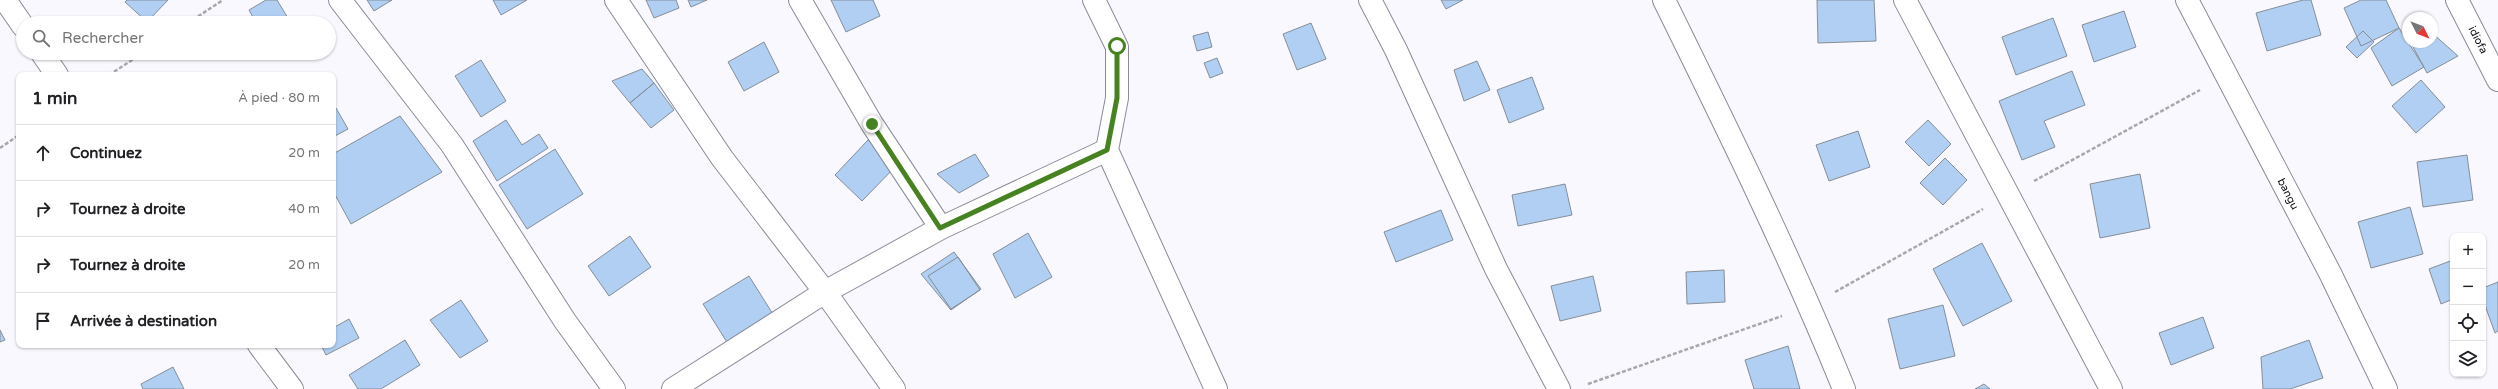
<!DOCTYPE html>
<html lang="fr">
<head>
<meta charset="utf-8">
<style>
	body { margin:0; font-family:"Varela Round",sans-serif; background:#f6f6f6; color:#202124 }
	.controls { position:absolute; right:12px; bottom:12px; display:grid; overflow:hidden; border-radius:8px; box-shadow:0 1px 3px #0004 }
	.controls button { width:36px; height:36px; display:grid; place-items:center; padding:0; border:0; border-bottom:1px solid #e0e0e0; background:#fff; color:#202124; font:20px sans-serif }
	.compass { position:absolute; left:2402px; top:12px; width:36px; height:36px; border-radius:50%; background:#fff; box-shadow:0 1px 3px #0004; rotate:132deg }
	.stop { position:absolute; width:12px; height:12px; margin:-9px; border:3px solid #468320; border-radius:50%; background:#fff }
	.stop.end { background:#468320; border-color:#fff; box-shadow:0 1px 4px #0008 }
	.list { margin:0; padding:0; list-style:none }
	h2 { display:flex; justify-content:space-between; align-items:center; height:52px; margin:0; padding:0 16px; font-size:17px }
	h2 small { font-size:13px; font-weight:400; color:#757577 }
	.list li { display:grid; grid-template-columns:26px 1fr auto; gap:12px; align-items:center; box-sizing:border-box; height:56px; padding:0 16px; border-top:1px solid #e0e0e0 }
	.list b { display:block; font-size:15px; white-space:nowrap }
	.list em { font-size:13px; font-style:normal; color:#757577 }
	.icon { flex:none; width:22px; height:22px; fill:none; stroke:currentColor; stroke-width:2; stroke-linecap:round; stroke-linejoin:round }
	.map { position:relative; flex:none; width:2498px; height:389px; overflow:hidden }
	.search { position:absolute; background:#fff; box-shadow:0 1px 3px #0004; left:16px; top:16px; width:320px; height:44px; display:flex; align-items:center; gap:10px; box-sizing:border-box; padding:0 14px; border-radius:22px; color:#757577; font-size:15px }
	.panel { position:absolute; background:#fff; box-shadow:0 1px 3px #0004; left:16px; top:72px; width:320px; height:276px; border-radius:8px }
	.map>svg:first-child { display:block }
</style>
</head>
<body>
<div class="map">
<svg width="2498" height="389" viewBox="0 0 2498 389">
	<rect width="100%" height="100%" fill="#f8f8fe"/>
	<path fill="#b1cff2" stroke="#858e98" d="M127,0H168L147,22L125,2Z
		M266,0H277L291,23H256L249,10Z
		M367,0H392L374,11Z
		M493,0H527L501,15Z
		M646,0H676L679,8L654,18Z
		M688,0H707L691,7Z
		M831,0H873L880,16L846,32Z
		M1441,0H1463L1446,9Z
		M1817,0H1874L1876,41L1818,43Z
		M2303,0H2311L2321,35L2267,51L2256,13Z
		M2361,0H2386L2399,28L2361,46L2344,8Z
		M2124,11L2136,47L2094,62L2082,25Z
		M2053,18L2067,56L2016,75L2002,37Z
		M1311,23L1326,59L1297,70L1283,34Z
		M2399,28L2424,67L2392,86L2371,48Z
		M2363,31L2374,42L2357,58L2346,47Z
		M1208,32L1212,47L1197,51L1193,36Z
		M2432,33L2458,56L2427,73L2412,45L2417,42H2432Z
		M764,42L779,72L744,91L728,62Z
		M1217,58L1223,73L1210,78L1204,63Z
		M481,60L506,101L481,117L455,76Z
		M1477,61L1490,90L1464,101L1454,70Z
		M642,69L654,83L630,103L612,81Z
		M2072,71L2085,105L2044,121L2055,147L2022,160L1999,101Z
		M1532,77L1544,109L1509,123L1497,90Z
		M2421,80L2445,107L2416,133L2392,106Z
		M654,83L674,110L651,128L630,103Z
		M336,108L348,129L333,137V110Z
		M400,116L442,172L351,224L333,191V154Z
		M506,120L522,145L539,134L548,148L497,181L473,141Z
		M1928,120L1951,144L1929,166L1905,142Z
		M1858,131L1870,167L1829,181L1816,145Z
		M868,140L896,166L862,201L835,175Z
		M555,149L583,194L527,229L499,185Z
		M975,154L989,176L959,193L937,174Z
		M2467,155L2473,200L2423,207L2417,162Z
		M1945,158L1967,180L1943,205L1920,183Z
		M2140,174L2150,228L2100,238L2090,184Z
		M1565,184L1572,215L1518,226L1512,195Z
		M2410,207L2423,254L2371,268L2358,222Z
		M1441,210L1453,240L1396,262L1384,232Z
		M1028,233L1052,277L1015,298L993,254Z
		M630,236L651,267L609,296L588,266Z
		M1982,243L2012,301L1963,326L1933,269Z
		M954,252L981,289L951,310L921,274Z
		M958,257L980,290L951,309L928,276Z
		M2453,260V299L2441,304L2429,269Z
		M1724,270L1725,302L1687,304L1686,272Z
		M749,276L776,319L730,347L703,304Z
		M1593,276L1601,311L1560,321L1551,286Z
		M2498,282V331L2495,333L2483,300V288Z
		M461,300L488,341L460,358L430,320Z
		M1943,305L1955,356L1900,369L1888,319Z
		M2203,317L2214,348L2171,365L2159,333Z
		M349,319L359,338L326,355L321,345H333V328Z
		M0,330L5,340L0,342Z
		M405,340L420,365L381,389H358L349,375Z
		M2309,340L2323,378L2290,389H2263L2261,357Z
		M1788,346L1800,389H1754L1745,360Z
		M173,367L184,389H143L141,384Z
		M1984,384L1990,389H1975Z"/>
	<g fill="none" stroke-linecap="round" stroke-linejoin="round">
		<defs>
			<path id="minor" d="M5,0L23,26
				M340,0L452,145L565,321L614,389
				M616,0L722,158L825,292L894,389
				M800,0L872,124L941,228
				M1094,0L1117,47V98L1107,150L1216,389
				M1370,0L1396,50L1496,269L1559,389
				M1664,0C1727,128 1790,256 1844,389
				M1905,0L2111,389
				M2187,0L2330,273L2386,389
				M2457,0L2498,80
				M42,53L57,75
				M259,345L292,389
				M673,389L825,292L941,228L1107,150"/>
		</defs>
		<use href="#minor" stroke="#898b98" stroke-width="24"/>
		<path stroke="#a7a7ad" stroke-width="2.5" stroke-dasharray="4 2" stroke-linecap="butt" d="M188,23L223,0
			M109,75L143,53
			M0,148L19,135
			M2034,181L2200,90
			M1835,292L1983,209
			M1588,384L1782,316"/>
		<use href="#minor" stroke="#fff" stroke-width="22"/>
	</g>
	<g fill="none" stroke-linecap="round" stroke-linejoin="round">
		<path stroke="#468320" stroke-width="5" d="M872,124L940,228L1107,150L1117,98V46"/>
	</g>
	<g text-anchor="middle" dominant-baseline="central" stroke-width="3" stroke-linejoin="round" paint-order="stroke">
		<g font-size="11" fill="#0d0d12" stroke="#fff">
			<text transform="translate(2478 40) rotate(63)">idiofa</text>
			<text transform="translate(2288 194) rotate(63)">bangu</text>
		</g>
	</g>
</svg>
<div class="controls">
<button>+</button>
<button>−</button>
<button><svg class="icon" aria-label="locate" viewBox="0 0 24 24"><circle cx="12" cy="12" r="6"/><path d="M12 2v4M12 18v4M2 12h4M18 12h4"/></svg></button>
<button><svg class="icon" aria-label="layers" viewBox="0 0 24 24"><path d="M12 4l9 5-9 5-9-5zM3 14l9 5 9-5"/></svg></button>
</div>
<svg class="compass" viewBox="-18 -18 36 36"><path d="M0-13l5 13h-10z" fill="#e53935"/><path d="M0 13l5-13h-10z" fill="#757577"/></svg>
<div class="stop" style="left:1117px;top:46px"></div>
<div class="stop end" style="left:872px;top:124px"></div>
<div class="search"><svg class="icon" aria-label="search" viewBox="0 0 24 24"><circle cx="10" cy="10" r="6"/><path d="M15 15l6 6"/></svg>Rechercher</div>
<section class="panel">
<h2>1 min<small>À pied · 80 m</small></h2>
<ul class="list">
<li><svg class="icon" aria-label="ahead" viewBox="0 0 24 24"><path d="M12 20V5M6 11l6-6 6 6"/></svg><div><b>Continuez</b></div><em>20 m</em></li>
<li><svg class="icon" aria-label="right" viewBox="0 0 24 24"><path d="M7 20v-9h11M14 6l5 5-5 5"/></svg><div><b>Tournez à droite</b></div><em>40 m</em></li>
<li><svg class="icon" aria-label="right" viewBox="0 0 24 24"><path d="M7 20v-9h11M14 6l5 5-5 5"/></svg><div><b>Tournez à droite</b></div><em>20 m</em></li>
<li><svg class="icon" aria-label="arrive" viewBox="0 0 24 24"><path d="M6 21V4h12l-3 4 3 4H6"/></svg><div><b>Arrivée à destination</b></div></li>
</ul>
</section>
</div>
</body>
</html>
